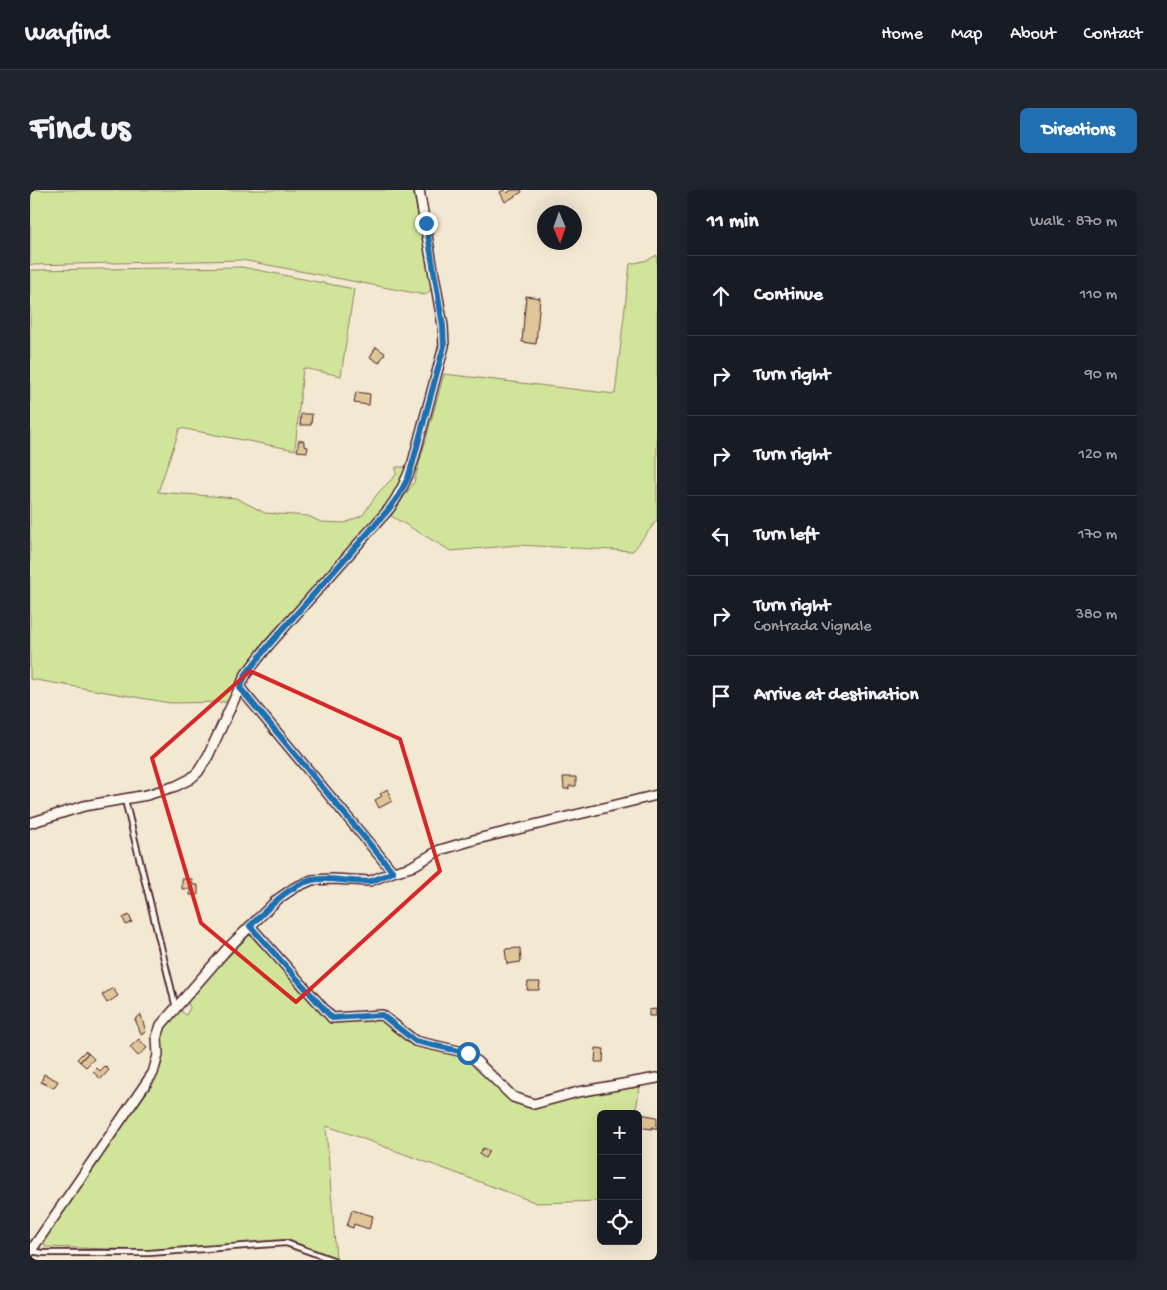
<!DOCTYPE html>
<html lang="en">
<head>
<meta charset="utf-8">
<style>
	body { margin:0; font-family:"Gochi Hand",sans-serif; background:#20242c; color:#f1f3f6 }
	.controls { position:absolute; right:15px; bottom:15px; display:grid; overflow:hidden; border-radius:8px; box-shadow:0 5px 20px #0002 }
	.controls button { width:45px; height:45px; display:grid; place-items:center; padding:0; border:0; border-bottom:1px solid #363941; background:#171b24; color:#f1f3f6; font:25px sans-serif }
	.compass { position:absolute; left:507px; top:15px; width:45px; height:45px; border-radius:50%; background:#171b24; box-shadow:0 5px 20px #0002; rotate:178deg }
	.stop { position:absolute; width:15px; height:15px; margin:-11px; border:4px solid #1f6fb2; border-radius:50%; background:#fff }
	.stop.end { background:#1f6fb2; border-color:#fff; box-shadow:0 1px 5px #0008 }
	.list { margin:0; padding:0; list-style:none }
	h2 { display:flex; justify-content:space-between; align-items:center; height:65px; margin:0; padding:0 20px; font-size:21px }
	h2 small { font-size:16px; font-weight:400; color:#9ea1a6 }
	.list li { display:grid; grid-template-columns:32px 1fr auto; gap:15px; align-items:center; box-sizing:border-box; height:80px; padding:0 20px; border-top:1px solid #363941 }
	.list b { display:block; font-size:19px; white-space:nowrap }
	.list p { margin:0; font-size:16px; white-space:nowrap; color:#9ea1a6 }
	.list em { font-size:16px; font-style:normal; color:#9ea1a6 }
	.icon { flex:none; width:28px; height:28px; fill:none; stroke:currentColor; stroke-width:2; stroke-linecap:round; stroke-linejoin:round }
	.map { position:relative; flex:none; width:627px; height:1070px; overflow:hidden; border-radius:8px }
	header { display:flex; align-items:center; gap:30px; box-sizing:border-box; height:70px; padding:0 25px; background:#171b24; border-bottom:1px solid #363941 }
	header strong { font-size:24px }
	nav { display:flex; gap:28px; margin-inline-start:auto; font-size:18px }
	.intro { display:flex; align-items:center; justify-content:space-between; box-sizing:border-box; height:120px; padding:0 30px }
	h1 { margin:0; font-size:35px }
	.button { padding:12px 22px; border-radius:8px; background:#1f6fb2; color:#fff; font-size:18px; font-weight:700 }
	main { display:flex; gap:30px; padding:0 30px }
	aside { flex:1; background:#171b24; border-radius:8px; box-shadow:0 5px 20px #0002 }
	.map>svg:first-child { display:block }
</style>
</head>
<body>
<header>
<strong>Wayfind</strong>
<nav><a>Home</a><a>Map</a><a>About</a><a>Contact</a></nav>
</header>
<div class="intro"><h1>Find us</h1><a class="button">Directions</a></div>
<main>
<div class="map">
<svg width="627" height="1070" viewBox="0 0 627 1070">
	<rect width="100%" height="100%" fill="#f3e8d2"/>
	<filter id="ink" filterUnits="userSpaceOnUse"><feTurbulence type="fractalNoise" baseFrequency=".02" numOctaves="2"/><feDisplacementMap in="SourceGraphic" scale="10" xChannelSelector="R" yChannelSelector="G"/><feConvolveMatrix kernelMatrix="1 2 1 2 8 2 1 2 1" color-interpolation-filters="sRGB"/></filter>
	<g filter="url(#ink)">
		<path fill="#d1e59a" stroke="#8e8262" d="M1,0H383L402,93L400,101L395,105L212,70L0,75Z
			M627,65V330L603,361L488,355L421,361L361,326L384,292L414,184L585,204L600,74L618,70Z
			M212,77L324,99L311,186L273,178L265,260L150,238L128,302L206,308L235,323L278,326L291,332L315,333L333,325L347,304L366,285V277H376L367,299L353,319L230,456L212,483L202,510L197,512L140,513L0,489V80Z
			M220,745L301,832L351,829L385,855L439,866L481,910L504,917L550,905L610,897L605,924H571V1011L507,1013L312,941L296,936L306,1068L258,1050L116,1060L15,1057L14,1050L124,892L132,873L131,852L133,843L139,831L150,820L156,825L160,818L157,811L158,807Z"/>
		<path fill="#dfc696" stroke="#4a1f2b" d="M474,0L477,3L482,0H491L492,2L475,12L470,2Z
			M496,106L510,108L506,154L492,152Z
			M346,157L355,163L349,173L340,167Z
			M326,202L340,204L339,215L324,213Z
			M271,224H282L281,235H270Z
			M269,250L274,251V256L278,257L277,262L267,261Z
			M533,587H546V596H539V599H534Z
			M357,599L362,611L349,618L345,610L352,606L350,604Z
			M152,689H162L163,695H168V705H160V699H152Z
			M99,725L102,732L96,735L93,728Z
			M490,758L491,772L477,774L475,759Z
			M498,792H510L509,800H497Z
			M83,798L88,806L77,813L72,805Z
			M626,819V826H619V820Z
			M111,825L116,842L111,844L105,829Z
			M109,849L117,858L108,866L100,857Z
			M566,858L574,859L573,872H565Z
			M55,861L58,863L50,872L47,869Z
			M58,863L64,869L56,877L50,872Z
			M75,876L79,880L71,889L63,882L67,878L70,881Z
			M14,884L28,891L24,898L11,892Z
			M610,924L627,927V939L622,937V939L608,937Z
			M453,958L459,961L455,968L449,964Z
			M322,1020L343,1026L339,1039L324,1034L323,1038L317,1036Z"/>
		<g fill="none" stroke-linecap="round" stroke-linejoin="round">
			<defs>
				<path id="service" d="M95,610L146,818
					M0,1061L13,1063H119L256,1053L303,1070"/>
				<path id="minor" d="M210,498L363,682
					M0,633L54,616L117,605L146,596L160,589L168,582L178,566L216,484L238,456L359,319C370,304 377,289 383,272L414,156L413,136L389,0
					M220,736L302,828L352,825L385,851L438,863L483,907L504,914L548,902L627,888
					M0,1062L123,883L128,865L127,847L131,835L197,759L248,709L264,698L282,690L303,689L340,691L363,682L381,677L410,660L447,649L627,605"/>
			</defs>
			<use href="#service" stroke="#4a1f2b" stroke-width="8"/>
			<use href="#minor" stroke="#4a1f2b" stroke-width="12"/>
			<use href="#service" stroke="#fbf7ec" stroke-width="4.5"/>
			<use href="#minor" stroke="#fbf7ec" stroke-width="9"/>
		</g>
	</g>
	<g fill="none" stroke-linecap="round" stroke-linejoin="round" filter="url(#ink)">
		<path stroke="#1f6fb2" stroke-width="6" d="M396,33L413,136L414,156L383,272L378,288L369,305L359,319L238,456L216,484L210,498L363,682C356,685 348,689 341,691C324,694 301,686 282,690C257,696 238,719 220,736L302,828L352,825L385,851L438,863"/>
	</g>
	<path fill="none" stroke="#d62828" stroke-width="4" stroke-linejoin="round" d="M220,481L370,549L410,681L266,812L171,733L122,568Z"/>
</svg>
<div class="controls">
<button>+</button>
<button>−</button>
<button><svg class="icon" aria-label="locate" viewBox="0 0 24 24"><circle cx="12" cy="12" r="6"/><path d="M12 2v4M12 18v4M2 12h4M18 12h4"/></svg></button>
</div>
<svg class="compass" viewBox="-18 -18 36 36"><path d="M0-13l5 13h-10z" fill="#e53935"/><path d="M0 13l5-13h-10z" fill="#9ea1a6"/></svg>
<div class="stop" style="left:438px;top:863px"></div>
<div class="stop end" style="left:396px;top:33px"></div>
</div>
<aside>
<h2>11 min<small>Walk · 870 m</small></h2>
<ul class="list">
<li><svg class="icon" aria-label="ahead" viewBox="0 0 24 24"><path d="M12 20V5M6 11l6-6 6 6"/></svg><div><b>Continue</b></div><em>110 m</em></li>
<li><svg class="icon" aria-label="right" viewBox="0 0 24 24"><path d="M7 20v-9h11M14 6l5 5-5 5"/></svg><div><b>Turn right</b></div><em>90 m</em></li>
<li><svg class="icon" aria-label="right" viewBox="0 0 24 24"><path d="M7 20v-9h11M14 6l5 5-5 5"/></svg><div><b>Turn right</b></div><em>120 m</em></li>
<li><svg class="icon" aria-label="left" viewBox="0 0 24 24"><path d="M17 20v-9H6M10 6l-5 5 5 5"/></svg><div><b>Turn left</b></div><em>170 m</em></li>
<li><svg class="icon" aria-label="right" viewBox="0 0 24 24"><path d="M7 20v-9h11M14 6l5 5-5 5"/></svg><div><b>Turn right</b><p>Contrada Vignale</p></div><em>380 m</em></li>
<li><svg class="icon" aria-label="arrive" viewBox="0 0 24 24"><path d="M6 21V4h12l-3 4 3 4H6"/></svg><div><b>Arrive at destination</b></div></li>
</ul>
</aside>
</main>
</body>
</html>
